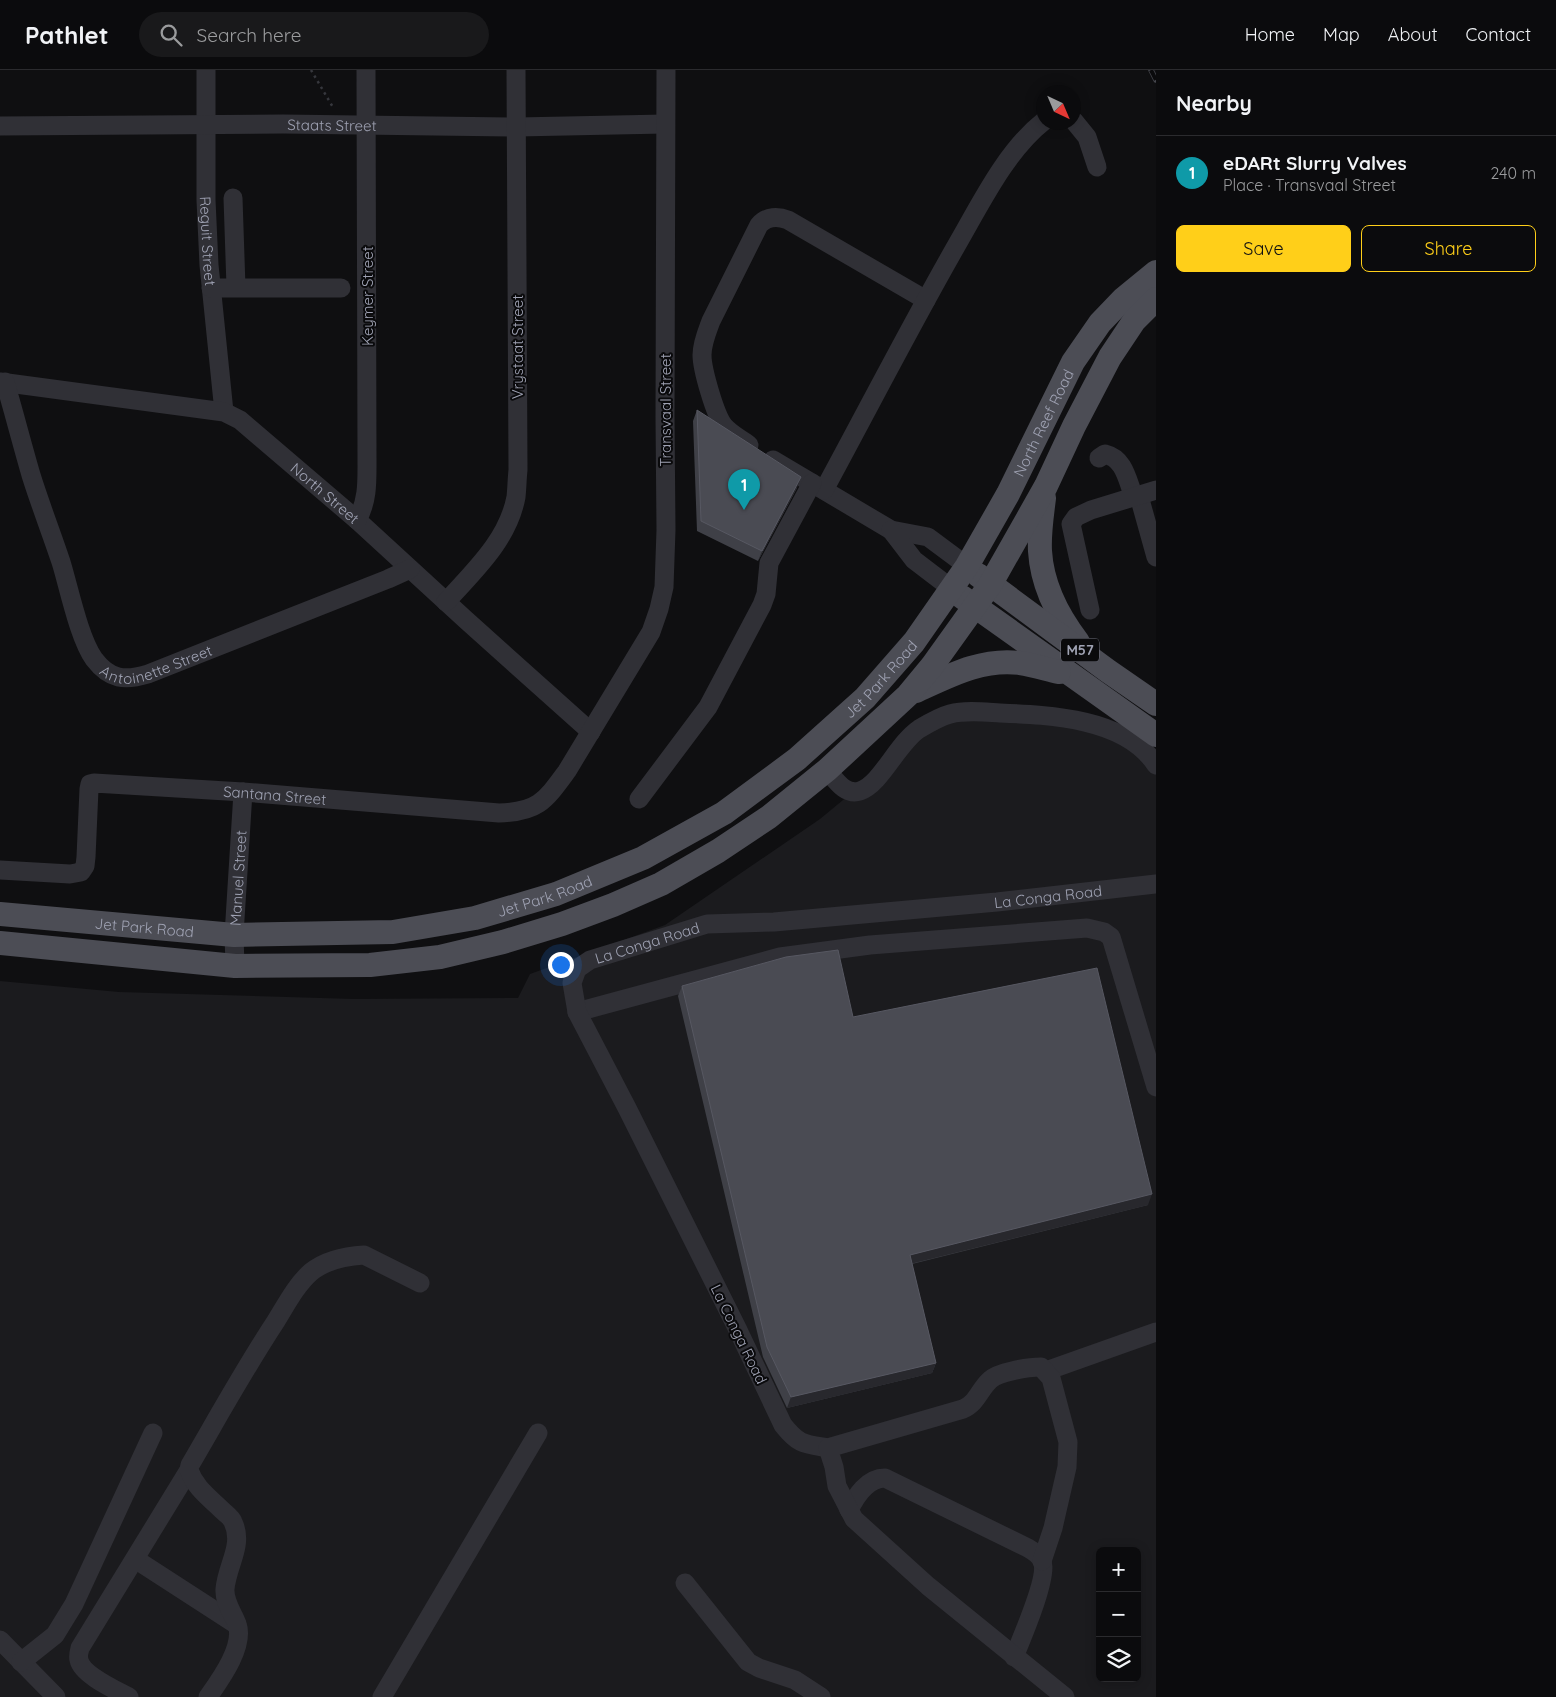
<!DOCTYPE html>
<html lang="en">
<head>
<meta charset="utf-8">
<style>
	body { margin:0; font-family:Quicksand,sans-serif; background:#19191b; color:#f1f3f6 }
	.controls { position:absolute; right:15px; bottom:15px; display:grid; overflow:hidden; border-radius:8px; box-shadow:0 2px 12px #0003 }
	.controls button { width:45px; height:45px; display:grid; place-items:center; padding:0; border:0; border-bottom:1px solid #2b2b2e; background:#0b0b0d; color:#f1f3f6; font:25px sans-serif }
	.compass { position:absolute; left:1036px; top:15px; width:45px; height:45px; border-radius:50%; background:#0b0b0d; box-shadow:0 2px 12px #0003; rotate:136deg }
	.you { position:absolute; left:560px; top:894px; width:18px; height:18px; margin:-12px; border:4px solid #fff; border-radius:50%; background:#1a73e8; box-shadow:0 0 0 8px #1a73e833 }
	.badge { display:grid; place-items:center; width:32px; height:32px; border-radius:50%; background:#ffcf19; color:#fff; font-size:16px; font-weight:700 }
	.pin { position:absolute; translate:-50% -41px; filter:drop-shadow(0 1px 2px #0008) }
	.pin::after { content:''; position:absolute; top:26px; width:18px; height:15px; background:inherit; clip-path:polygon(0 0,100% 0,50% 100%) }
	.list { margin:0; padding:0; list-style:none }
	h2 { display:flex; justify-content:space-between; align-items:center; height:65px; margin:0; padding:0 20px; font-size:21px }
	h2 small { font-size:16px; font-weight:400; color:#9a9b9d }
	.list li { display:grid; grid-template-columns:32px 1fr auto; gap:15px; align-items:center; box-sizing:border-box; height:75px; padding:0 20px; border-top:1px solid #2b2b2e }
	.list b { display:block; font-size:19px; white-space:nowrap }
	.list p { margin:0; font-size:16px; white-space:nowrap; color:#9a9b9d }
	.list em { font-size:16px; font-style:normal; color:#9a9b9d }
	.actions { display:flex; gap:10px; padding:15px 20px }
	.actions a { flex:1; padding:11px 0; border:1px solid #ffcf19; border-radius:8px; text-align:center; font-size:18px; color:#ffcf19 }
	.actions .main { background:#ffcf19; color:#111 }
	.icon { flex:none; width:28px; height:28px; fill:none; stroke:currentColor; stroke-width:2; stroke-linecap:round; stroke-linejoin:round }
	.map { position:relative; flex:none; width:1156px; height:1627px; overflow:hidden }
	header { display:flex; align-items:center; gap:30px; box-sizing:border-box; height:70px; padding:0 25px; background:#0b0b0d; border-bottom:1px solid #2b2b2e }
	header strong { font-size:24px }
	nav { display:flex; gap:28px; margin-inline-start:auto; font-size:18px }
	.search { width:350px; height:45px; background:#19191b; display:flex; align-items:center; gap:12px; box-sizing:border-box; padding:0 18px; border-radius:28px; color:#9a9b9d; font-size:19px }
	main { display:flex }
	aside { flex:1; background:#0b0b0d }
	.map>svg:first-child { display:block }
</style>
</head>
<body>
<header>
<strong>Pathlet</strong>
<div class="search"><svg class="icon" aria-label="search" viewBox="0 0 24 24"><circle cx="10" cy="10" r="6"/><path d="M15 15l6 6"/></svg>Search here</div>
<nav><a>Home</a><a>Map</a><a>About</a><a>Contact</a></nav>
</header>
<main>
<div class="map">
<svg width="1156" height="1627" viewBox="0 0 1156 1627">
	<rect width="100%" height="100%" fill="#0f0f11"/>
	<path fill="#1b1b1e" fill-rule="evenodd" d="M946,645L1080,651L1156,694V1627H0V911L119,922L354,929L518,928L530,904L665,855L820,749ZM1100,1481H1137V1608H1100Z"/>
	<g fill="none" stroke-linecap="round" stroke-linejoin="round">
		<path stroke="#36373d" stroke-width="2.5" stroke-dasharray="2.5 4" stroke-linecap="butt" d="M311,0L334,39"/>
		<g stroke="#303036" stroke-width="19">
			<path id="s1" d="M206,0V130L209,195L224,342"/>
			<path d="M1074,51L1087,67L1097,97"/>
			<path id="s2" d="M0,56L283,54L517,57L665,54"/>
			<path d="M233,128L236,217"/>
			<path d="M211,218H341"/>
			<path id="s3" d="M0,312L224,342L240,350L357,450L466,550L591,662"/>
			<path id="s4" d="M5,312C14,343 22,374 31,405C40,434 51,462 61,492C69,518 79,568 94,589C110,610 125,611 148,604L388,509L410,499"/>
			<path d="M749,375C741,369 731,364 724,356C715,345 702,299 702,285C702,273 707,262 711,251L759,155C767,146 778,146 788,150L926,230"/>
			<path d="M1099,388L1105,384C1125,389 1127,410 1134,427"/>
			<path d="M773,390L891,460L928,467L967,496"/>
			<path d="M824,420C869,337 912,253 959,171C982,131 1007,80 1044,51"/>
			<path d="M1139,426L1156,487"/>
			<path d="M357,450C368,431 367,411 367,390L366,0"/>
			<path d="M891,460L914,490L952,519"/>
			<path d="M446,532C474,501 508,470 516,427C517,418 517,409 518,400L516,0"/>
			<path d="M1090,540L1071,454L1076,447L1091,440L1156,420"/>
			<path d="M827,700C835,709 845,726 860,721C881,714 897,674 919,659C929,653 939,647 950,644C966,640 983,642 1000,643C1050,645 1126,648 1156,695"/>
			<path d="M639,729L708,637L762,535L766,524L769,493L812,413"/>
			<path id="s5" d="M0,800L70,804L81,802L85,796L86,787L89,719L90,714L94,713L243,722L499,743C538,742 545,731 567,701L651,562L659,539L664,517L666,460L665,347L666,0"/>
			<path id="s6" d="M235,896L234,865L243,722"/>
			<path d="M577,942L780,887L870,875L1087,858L1104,862L1111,867L1156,1017"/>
			<path d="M1046,1301L1156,1262"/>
			<path id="s7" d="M828,1378C804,1374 799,1375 783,1355L737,1258L627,1038L577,942L572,913L577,899L590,890L707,854L774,852L997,832L1156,814"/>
			<path d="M849,1440C856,1426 867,1408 885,1408L1028,1478C1033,1481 1040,1485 1042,1491C1049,1505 1021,1570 1014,1587"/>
			<path d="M135,1489L237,1555"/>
			<path d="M1042,1491L1053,1458L1067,1397L1068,1372L1051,1308L1041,1297C1029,1297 998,1302 990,1310C979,1320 977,1333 963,1339L828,1378L834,1397L837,1416L854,1449L928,1516L1065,1627"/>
			<path d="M685,1513L748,1592L759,1598L795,1610L821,1627"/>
			<path d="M0,1570L56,1627"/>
			<path d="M21,1592L55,1565L74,1534L153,1363"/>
			<path d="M129,1627C116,1620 82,1605 79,1590C78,1587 79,1582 80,1578L189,1400"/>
			<path d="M208,1627C220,1610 245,1576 237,1554C233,1543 224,1532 225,1519C227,1495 244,1475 233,1452C231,1447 226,1444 223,1441C210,1428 195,1418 189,1400L190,1395C218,1347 245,1298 276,1251C286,1235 296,1215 311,1202C326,1190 346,1186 364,1185L420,1213"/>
			<path d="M382,1627L538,1363"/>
		</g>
		<g stroke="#4c4d55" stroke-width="24">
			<path d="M1044,428C1042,445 1039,463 1040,481C1042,515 1058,546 1078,572"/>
			<path d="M978,505L1108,601L1156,634"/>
			<path d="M962,527L1156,665"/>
			<path d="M916,621C949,606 982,588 1020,593C1033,595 1046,599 1059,602"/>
			<path id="s8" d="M0,844L234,865L393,862L475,848L556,824L643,788L724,743L797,689L865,628L914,572L967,496L1008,424L1073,292L1100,253L1123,229L1156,202"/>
			<path d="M0,873L235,896L370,895L440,887L503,872L562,854L613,835L661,814L718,781L769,747L827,700L908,625L932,596L990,515L1046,416L1074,356L1110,287L1134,251L1156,229"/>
		</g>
		<defs>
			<path id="rail" d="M1151,0L1156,10"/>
		</defs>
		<use href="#rail" stroke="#45464d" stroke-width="5.5"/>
		<use href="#rail" stroke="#0a0a0c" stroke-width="4" stroke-dasharray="11" stroke-linecap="butt"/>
	</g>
	<path fill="#3f4047" d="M697,340L797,418L758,491L697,461L693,351Z
		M682,916L853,947L1148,1135L912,1194L936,1293L932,1303L787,1338L763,1287L678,926Z"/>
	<path fill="#28282d" d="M801,407L797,418L758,491L762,481Z
		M1152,1124L1148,1135L906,1195L910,1185Z
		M936,1293L932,1303L787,1338L791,1327Z"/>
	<path fill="#4a4b53" stroke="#575862" d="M697,340L801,407L762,481L701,451Z
		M838,880L853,947L1097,898L1152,1124L910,1185L936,1293L791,1327L767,1277L682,916L786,887Z"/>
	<g text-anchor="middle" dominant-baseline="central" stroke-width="4" stroke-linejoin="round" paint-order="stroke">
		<rect fill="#0a0a0c" stroke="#727481" stroke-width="1" x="1061" y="568.5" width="38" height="23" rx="4"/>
		<g font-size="14" font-weight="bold" fill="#9fa2b3">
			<text x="1080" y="580">M57</text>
		</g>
		<g font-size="15" fill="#9fa2b3" stroke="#0a0a0c">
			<text stroke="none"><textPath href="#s2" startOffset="332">Staats Street</textPath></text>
			<text stroke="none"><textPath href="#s1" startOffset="171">Reguit Street</textPath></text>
			<text transform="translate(367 226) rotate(-90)">Keymer Street</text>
			<text transform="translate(517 277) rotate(-90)">Vrystaat Street</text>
			<text transform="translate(665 340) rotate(-90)">Transvaal Street</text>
			<text stroke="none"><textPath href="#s8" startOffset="1260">North Reef Road</textPath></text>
			<text stroke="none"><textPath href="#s3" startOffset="356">North Street</textPath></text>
			<text stroke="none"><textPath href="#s4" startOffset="362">Antoinette Street</textPath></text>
			<text stroke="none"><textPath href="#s8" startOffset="955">Jet Park Road</textPath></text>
			<text stroke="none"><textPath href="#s5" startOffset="356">Santana Street</textPath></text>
			<text stroke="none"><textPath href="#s6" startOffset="88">Manuel Street</textPath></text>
			<text stroke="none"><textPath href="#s8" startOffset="550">Jet Park Road</textPath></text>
			<text stroke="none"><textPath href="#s7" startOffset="1039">La Conga Road</textPath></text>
			<text stroke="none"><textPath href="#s8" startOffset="145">Jet Park Road</textPath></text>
			<text stroke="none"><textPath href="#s7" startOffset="634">La Conga Road</textPath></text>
			<text transform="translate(739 1264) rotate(64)">La Conga Road</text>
		</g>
	</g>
</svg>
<div class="controls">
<button>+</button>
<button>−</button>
<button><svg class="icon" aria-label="layers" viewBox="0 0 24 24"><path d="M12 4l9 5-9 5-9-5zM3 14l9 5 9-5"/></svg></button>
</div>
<svg class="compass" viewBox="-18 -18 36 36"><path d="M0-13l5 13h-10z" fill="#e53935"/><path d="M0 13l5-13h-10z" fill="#9a9b9d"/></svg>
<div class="you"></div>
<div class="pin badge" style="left:744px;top:440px;background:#0f9aa8">1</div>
</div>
<aside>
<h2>Nearby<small></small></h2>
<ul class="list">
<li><span class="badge" style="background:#0f9aa8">1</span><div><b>eDARt Slurry Valves</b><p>Place · Transvaal Street</p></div><em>240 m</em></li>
</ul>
<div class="actions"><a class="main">Save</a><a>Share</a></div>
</aside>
</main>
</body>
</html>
